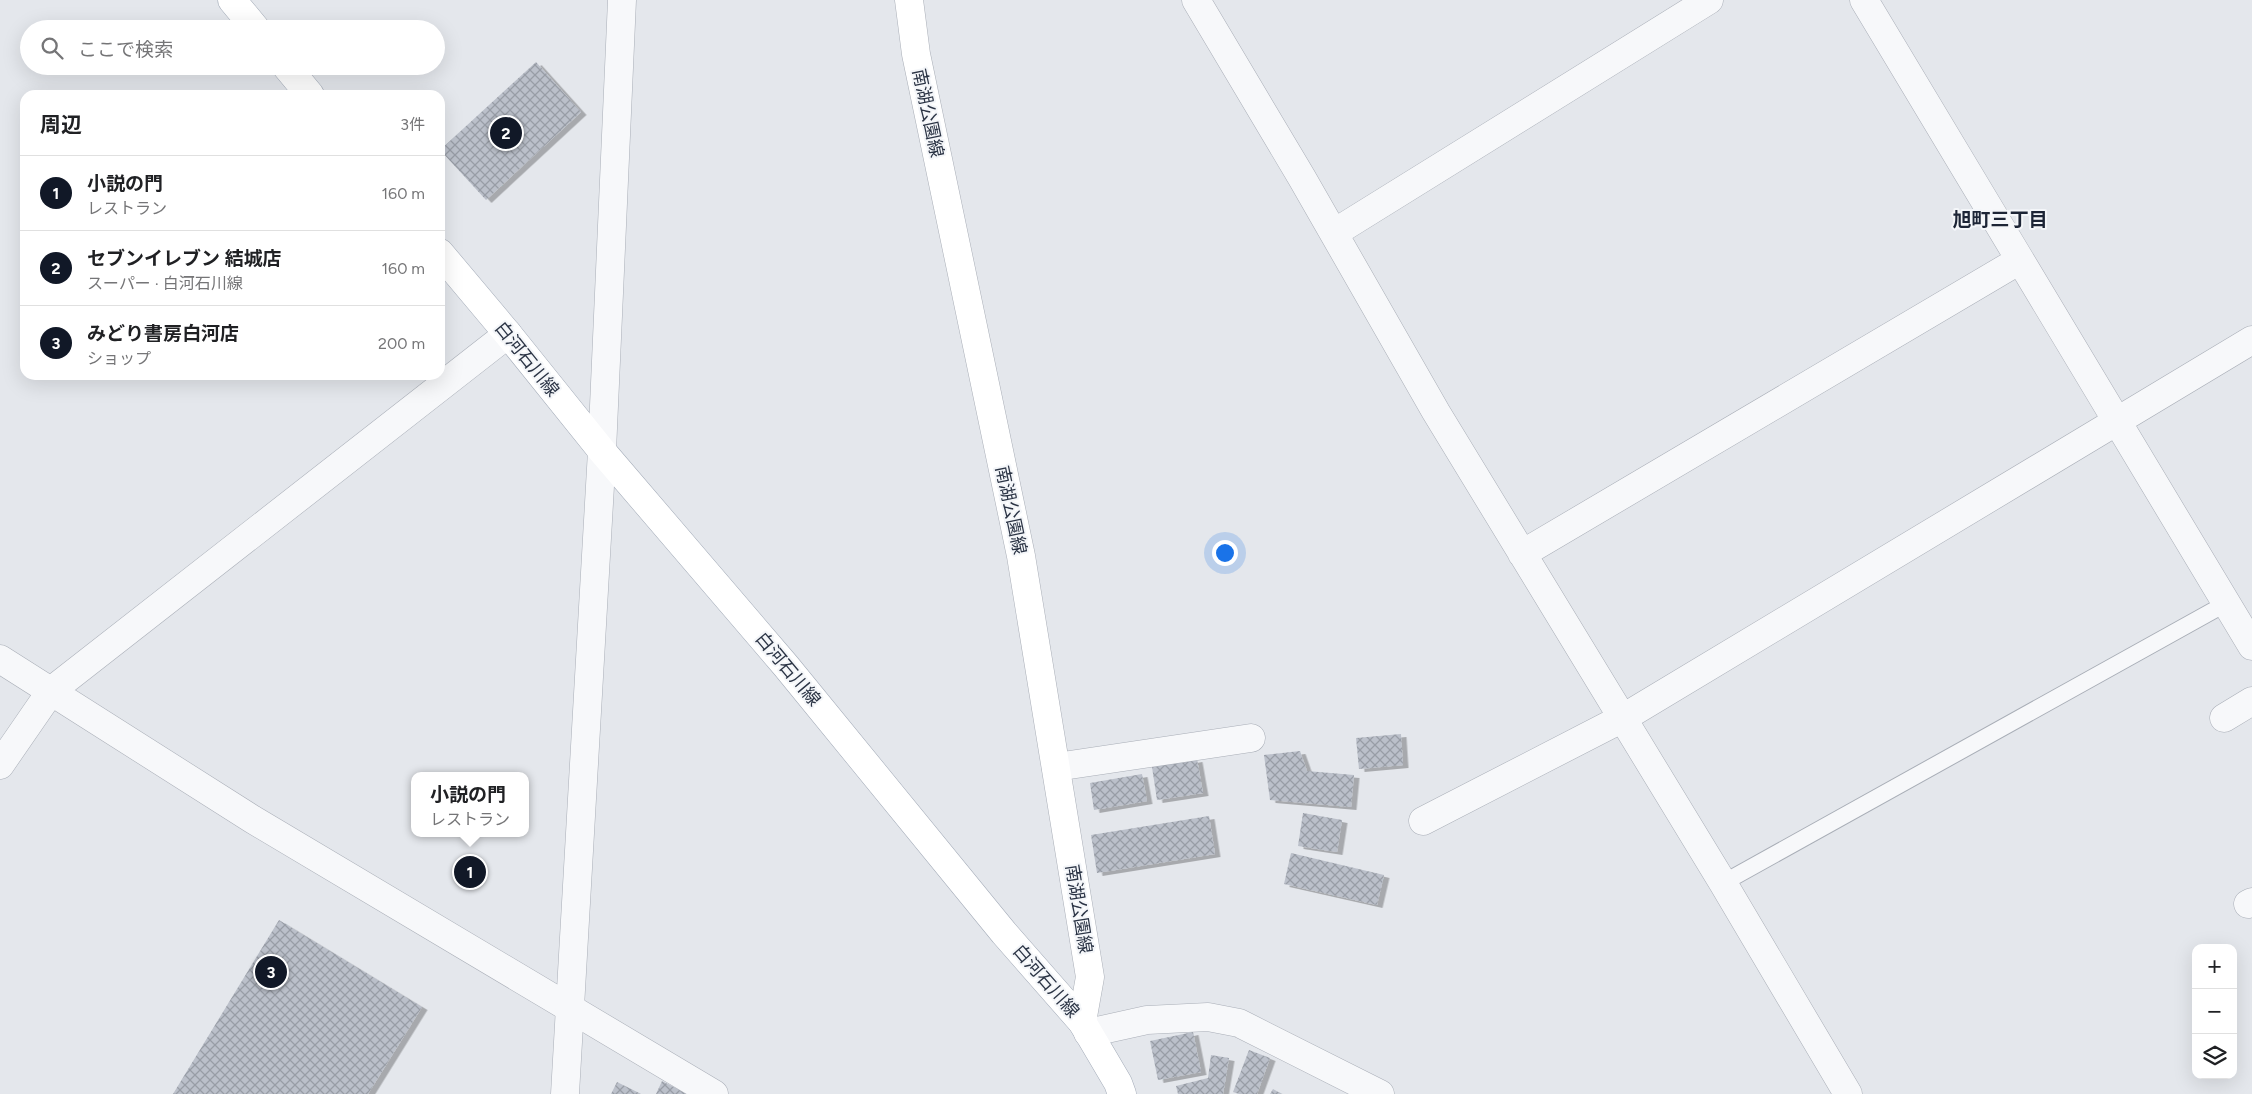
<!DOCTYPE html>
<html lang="ja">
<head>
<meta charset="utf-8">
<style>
	body { margin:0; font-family:Figtree,"Noto Sans JP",sans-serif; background:#f6f6f6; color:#202124 }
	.controls { position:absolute; right:15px; bottom:15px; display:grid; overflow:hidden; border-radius:10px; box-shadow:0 5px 20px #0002 }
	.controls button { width:45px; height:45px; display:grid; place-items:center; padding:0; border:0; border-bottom:1px solid #e0e0e0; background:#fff; color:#202124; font:25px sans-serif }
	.you { position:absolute; left:1224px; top:552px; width:18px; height:18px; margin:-12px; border:4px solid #fff; border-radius:50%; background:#1a73e8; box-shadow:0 0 0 8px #1a73e833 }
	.badge { display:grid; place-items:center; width:32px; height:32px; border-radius:50%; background:#111827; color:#fff; font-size:16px; font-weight:700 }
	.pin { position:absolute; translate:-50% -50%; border:2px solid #fff; box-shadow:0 1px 5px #0006 }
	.popup { position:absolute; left:411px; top:772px; width:118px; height:65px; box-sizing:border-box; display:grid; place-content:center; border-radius:10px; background:#fff; filter:drop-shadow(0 1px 4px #0005); font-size:16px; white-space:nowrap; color:#757577 }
	.popup b { font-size:19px; color:#202124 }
	.popup::after { content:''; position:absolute; left:50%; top:100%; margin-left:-10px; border:10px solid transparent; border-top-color:#fff }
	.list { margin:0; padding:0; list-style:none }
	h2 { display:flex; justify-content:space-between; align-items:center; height:65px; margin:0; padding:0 20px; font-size:21px }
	h2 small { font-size:16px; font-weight:400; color:#757577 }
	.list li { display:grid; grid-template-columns:32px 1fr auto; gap:15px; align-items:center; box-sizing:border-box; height:75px; padding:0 20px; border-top:1px solid #e0e0e0 }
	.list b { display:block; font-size:19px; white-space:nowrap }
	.list p { margin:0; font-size:16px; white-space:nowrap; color:#757577 }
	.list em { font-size:16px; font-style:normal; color:#757577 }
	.icon { flex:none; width:28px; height:28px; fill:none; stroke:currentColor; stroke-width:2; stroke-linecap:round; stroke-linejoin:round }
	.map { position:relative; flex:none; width:2252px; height:1094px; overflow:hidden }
	.search { position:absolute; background:#fff; box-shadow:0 5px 20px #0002; left:20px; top:20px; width:425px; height:55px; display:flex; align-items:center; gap:12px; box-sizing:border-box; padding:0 18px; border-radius:28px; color:#757577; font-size:19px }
	.panel { position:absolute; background:#fff; box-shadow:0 5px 20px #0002; left:20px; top:90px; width:425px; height:290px; border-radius:15px }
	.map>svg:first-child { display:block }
</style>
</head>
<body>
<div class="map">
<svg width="2252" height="1094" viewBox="0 0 2252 1094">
	<defs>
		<pattern id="building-cross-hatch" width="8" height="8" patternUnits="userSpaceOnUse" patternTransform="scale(1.25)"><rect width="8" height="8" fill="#bbc0ca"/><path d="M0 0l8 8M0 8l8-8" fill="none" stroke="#989da6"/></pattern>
		<filter id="shadow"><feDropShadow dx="5.5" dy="3" stdDeviation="0" flood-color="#0004"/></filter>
	</defs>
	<rect width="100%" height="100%" fill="#e4e7ec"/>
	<path fill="url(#building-cross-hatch)" filter="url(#shadow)" d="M536,62L581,112L486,200L440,150Z
		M1401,734L1403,765L1359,769L1356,738Z
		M1300,751L1307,771L1354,775L1351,807L1270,800L1264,755Z
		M1197,759L1203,793L1157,800L1152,767Z
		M1142,774L1147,801L1094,810L1090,783Z
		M1303,813L1342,820L1337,852L1298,846Z
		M1209,816L1215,854L1097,873L1091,835Z
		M1291,853L1384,875L1377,905L1284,884Z
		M279,920L422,1007L368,1094H173Z
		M1193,1032L1201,1072L1158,1080L1150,1041Z
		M1249,1050L1270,1058L1257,1094H1239L1233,1092Z
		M1211,1055L1229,1058L1223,1094H1178L1176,1086L1208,1078Z
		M662,1081L687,1094H656Z
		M617,1082L641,1094H611Z
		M1273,1089L1282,1094H1270Z"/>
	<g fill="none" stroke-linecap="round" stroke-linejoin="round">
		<defs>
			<path id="service" d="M1723,883L2225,604"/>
			<path id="minor" d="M1196,0L1302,178L1436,412L1723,883L1848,1094
				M1864,0L2252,646
				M1334,233L1709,0
				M1522,554L2020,260
				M0,659L252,819L714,1094
				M2224,718L2252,701
				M0,765L51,691L508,334
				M1056,767L1251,738
				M1423,821L1623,718L2252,340
				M2248,904L2252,902
				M1088,1033L1147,1020L1208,1017L1239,1023L1380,1094"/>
			<path id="tertiary" d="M565,1094L602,451L622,0"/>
			<path id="secondary" d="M909,0L916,54L1021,556L1090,977L1082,1022"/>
			<path id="primary" d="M232,0L256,29
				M286,66L310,95
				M440,253L508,334L602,451L786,666L1004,933L1082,1022L1118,1083L1122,1094"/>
		</defs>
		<use href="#service" stroke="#a9aeb7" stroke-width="18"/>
		<use href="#minor" stroke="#a9aeb7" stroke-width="29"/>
		<use href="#tertiary" stroke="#a9aeb7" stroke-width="29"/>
		<use href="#secondary" stroke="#a9aeb7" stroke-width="29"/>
		<use href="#primary" stroke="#a3abb8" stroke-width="29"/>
		<use href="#service" stroke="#f7f8fa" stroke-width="16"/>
		<use href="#minor" stroke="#f7f8fa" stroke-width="28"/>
		<use href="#tertiary" stroke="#f7f8fa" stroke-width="28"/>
		<use href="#secondary" stroke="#fff" stroke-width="28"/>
		<use href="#primary" stroke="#fff" stroke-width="28"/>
	</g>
	<g text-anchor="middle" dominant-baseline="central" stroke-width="4" stroke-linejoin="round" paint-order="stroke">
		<g font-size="18" fill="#2b3445" stroke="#f4f6f9">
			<text transform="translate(928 113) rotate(78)">南湖公園線</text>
			<text transform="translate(527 359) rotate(51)">白河石川線</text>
			<text transform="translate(1011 510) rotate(78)">南湖公園線</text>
			<text transform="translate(788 669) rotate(50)">白河石川線</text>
			<text transform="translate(1079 909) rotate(81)">南湖公園線</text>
			<text transform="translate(1046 981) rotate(49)">白河石川線</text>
		</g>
		<g font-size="19" font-weight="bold" fill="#1d2536" stroke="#f4f6f9">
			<text x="2000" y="219">旭町三丁目</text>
		</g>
	</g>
</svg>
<div class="controls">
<button>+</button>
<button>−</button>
<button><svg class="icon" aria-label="layers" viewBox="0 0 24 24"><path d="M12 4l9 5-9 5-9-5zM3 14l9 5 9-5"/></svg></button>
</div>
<div class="you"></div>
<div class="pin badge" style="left:470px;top:872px">1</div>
<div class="popup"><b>小説の門</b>レストラン</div>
<div class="pin badge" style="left:506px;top:133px">2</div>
<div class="pin badge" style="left:271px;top:972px">3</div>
<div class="search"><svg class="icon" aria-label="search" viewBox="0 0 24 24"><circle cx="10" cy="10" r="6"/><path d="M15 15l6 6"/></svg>ここで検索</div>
<section class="panel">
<h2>周辺<small>3件</small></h2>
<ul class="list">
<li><span class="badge">1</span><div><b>小説の門</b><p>レストラン</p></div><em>160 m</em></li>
<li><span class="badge">2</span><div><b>セブンイレブン 結城店</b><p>スーパー · 白河石川線</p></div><em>160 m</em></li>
<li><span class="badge">3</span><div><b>みどり書房白河店</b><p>ショップ</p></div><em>200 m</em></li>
</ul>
</section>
</div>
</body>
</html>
